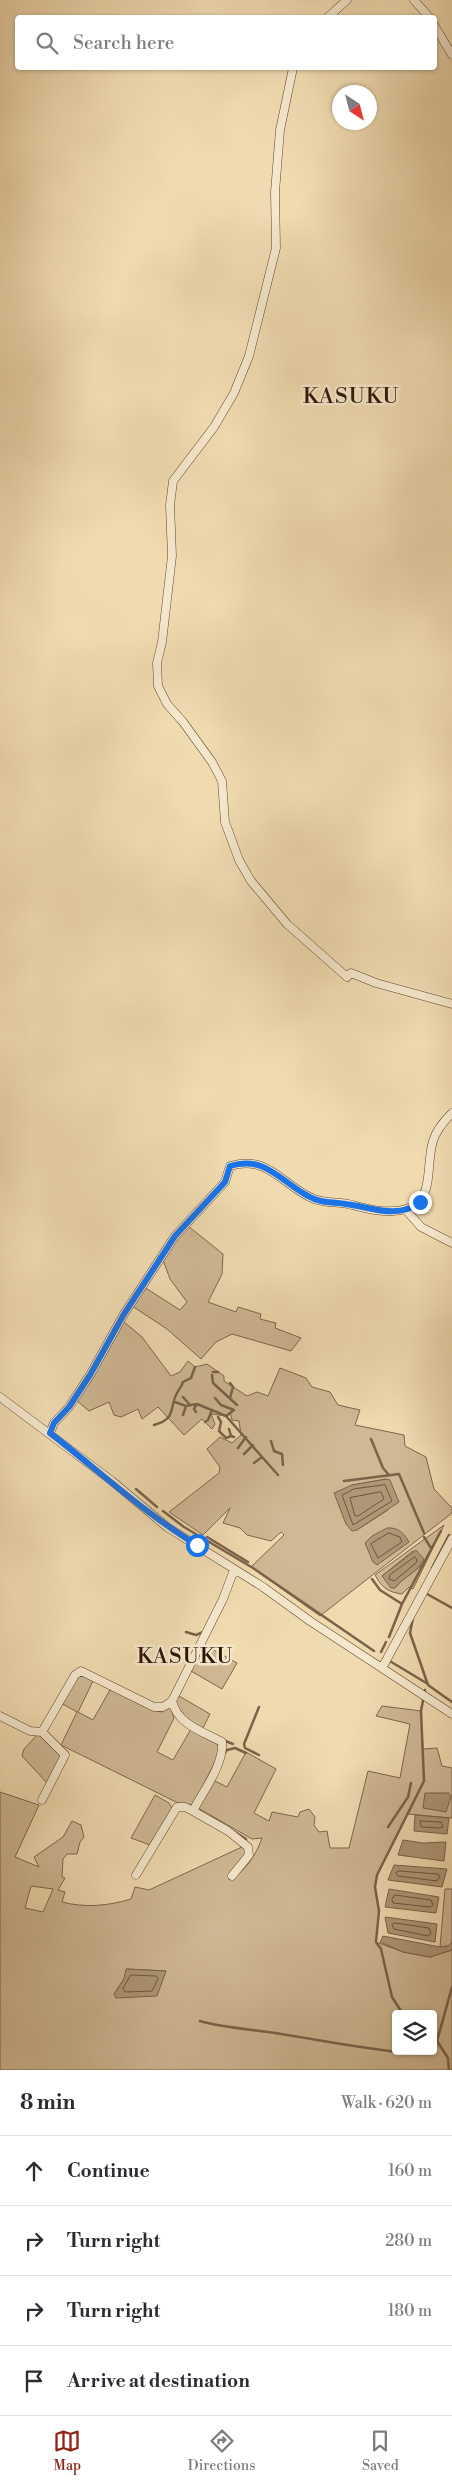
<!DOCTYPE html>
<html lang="en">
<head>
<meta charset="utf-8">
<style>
	body { margin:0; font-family:"Libre Bodoni",serif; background:#f7f7f7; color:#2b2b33 }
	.controls { position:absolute; right:15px; bottom:15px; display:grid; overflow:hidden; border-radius:5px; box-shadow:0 1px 4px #0004 }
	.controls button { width:45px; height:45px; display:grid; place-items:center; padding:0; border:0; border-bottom:1px solid #e1e1e2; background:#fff; color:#2b2b33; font:25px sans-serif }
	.compass { position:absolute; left:332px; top:85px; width:45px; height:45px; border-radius:50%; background:#fff; box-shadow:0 1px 4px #0004; rotate:144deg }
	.stop { position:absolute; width:15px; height:15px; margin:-11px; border:4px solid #1a73e8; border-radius:50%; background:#fff }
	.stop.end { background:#1a73e8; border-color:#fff; box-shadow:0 1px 5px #0008 }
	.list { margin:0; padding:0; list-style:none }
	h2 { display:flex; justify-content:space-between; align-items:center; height:65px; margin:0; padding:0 20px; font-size:21px }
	h2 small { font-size:16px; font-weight:400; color:#7c7c81 }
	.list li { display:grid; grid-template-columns:32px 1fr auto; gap:15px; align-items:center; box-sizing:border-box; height:70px; padding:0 20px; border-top:1px solid #e1e1e2 }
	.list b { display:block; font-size:19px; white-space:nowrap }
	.list em { font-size:16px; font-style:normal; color:#7c7c81 }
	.icon { flex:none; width:28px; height:28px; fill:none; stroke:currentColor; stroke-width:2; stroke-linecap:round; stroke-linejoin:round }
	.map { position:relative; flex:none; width:452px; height:2070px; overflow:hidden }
	.search { position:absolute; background:#fff; box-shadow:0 1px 4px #0004; left:15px; right:15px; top:15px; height:55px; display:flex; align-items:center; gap:12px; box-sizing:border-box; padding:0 18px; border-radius:5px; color:#7c7c81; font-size:19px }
	.sheet { height:345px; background:#fff }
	nav { display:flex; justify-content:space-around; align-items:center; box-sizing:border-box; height:70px; border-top:1px solid #e1e1e2; background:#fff; font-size:14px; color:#7c7c81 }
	nav a { display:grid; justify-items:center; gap:2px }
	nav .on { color:#8f2418 }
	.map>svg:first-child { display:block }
</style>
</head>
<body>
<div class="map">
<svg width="452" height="2070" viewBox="0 0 452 2070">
	<rect width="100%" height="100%" fill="#f0dab0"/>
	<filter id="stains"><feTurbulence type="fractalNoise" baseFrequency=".004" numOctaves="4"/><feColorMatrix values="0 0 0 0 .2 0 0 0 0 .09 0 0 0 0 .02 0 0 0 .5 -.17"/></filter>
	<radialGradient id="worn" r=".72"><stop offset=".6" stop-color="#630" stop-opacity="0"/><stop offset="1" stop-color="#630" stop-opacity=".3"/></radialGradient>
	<path fill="#cfb893" stroke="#7e664c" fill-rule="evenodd" d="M188,1226L223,1254L222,1274L208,1302L236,1312L238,1307L261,1314L260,1319L276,1323L275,1328L301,1338L291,1351L232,1334L216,1342L201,1359L167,1329L132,1306L144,1287L180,1310L187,1302L170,1279L163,1260L176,1238Z
		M124,1322L142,1337L171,1376L180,1372L188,1361L195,1367L207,1364L224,1376V1381L247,1396L257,1392L268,1396L280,1368L306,1378L312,1387L330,1392L338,1405L360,1410L355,1425L404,1435L405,1446L426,1457L434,1489L452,1508V1513L320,1616L251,1567L284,1535L281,1532L271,1541L247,1535L240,1528L223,1523L230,1508L203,1535L169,1512L219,1473L220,1467L207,1449L220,1437L232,1443L241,1435L239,1421L232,1420L230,1412L226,1416L211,1414L215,1424L212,1429L202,1419L184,1435L158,1407L142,1419L138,1409L121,1417L114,1415L109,1402L89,1411L76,1400L91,1381ZM386,1479L388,1510L357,1530L352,1485Z
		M444,1525L413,1589L409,1587L402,1594C388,1592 382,1588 375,1575ZM413,1551L421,1566L401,1581L395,1588L382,1576Z
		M203,1644L237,1663L222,1689L191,1671Z
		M83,1674L94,1679L78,1712L93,1720L111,1688L153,1710L162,1712L170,1706L174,1718L157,1752L173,1760L191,1729L217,1743L219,1748L216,1760L193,1805L180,1804L61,1745L77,1712L61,1703L75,1677Z
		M179,1696L210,1714L203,1728L182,1718L175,1703Z
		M382,1706L421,1711L423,1749L437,1748L442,1766L452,1768V1818L407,1814L377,1875L375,1887L379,1911L376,1942L403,1952L430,1957L452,1950V2070H0V1792L39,1805L15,1857L39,1867L34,1857L63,1837L72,1821L81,1825L84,1837L80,1842L77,1854H67L63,1859L62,1877L65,1878L58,1890L65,1892L62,1902C85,1908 108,1906 131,1899L135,1887L149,1890L244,1846L246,1855L228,1879C244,1875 257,1853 262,1838L252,1839L198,1808L213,1780L227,1787L246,1752L276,1769L254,1813L269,1821L272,1812L298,1817L300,1812L309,1809L315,1817L314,1825L319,1832L327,1831L330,1848H349L368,1771L400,1778L410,1724L376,1716ZM31,1886L53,1889L43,1912L25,1908ZM127,1969L166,1971V1972L114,1994L124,1979ZM396,2014H433V2051H396Z
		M37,1735H42L62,1755L48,1784L22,1756L24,1749Z
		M155,1795L169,1803L172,1808L150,1845L131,1838Z
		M445,1889H452V1942L448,1946L440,1947Z"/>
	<path fill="#ae9776" stroke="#7b6349" d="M387,1479L390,1480L399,1502L357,1530L352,1531L346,1524L334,1493L352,1485Z
		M387,1528C398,1527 404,1533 409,1542L377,1565L373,1562L365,1543L372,1536Z
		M416,1550L424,1559C419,1572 403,1577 395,1588H391L382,1576Z
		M425,1793H449L451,1797L446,1812L423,1808Z
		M415,1815L449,1818L447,1834L414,1831Z
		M403,1840L423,1843L446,1842L444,1861L398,1855Z
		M394,1865L447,1869L442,1887L388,1880Z
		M389,1889L439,1897L436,1913L385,1907Z
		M385,1917L437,1924L435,1942L388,1933Z
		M383,1936L440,1947L448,1946L452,1942V1950L430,1957L403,1952L380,1942Z
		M126,1969L166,1971L157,1996L116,1998L114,1994L124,1979Z"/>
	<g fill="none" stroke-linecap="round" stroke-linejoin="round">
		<path stroke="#6e563e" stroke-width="1" d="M385,1485L392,1501L353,1525L342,1495L354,1489Z
			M381,1492L384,1499L358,1516H355L350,1498Z
			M389,1533L400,1537L402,1542L378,1558L371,1544Z
			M415,1557L417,1560L416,1563L394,1581L389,1579L390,1575Z
			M420,1821L441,1822L443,1827L440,1828L422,1827Z
			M399,1871L438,1874L440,1876L437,1881L398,1876L396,1873Z
			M395,1895L431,1900L433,1905L430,1907L393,1903L392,1900Z
			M395,1923L429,1928L431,1934L428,1936L394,1929L392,1925Z
			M131,1975L156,1976L158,1979L152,1991L125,1992L123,1989Z"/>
		<path stroke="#7b6349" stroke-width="2.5" d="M213,1372H218
			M212,1375L213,1383L237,1405
			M183,1397L190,1405
			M215,1398L221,1405L234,1410
			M230,1398L233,1387L230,1383
			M175,1402L186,1406L197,1404L226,1416L278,1475
			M196,1412L194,1409L197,1404
			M183,1415L186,1406
			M226,1416L234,1410
			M218,1417L221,1422L219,1431L226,1438L231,1436
			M205,1422L208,1420L212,1410
			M154,1425C177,1419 169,1407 177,1393C179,1389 181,1388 183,1382L191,1378L195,1367
			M229,1429L231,1436L234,1437
			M371,1439L383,1468L389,1475
			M271,1441L274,1451L282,1454L283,1465
			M238,1448L246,1437
			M244,1454L253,1445
			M254,1463L262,1457
			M344,1481L399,1474L424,1533
			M136,1489L157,1507
			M163,1511L184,1527L253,1568L374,1651
			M207,1537L248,1562
			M424,1537L431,1548
			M432,1568L449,1535
			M372,1579L380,1590L402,1604
			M427,1594L452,1608
			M413,1618L410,1633L428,1685L452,1702
			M186,1632L196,1635L203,1632
			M389,1637L402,1604L441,1531
			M381,1652L386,1642
			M388,1660L428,1684
			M259,1707L244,1744L245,1748L259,1755
			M223,1740L233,1744
			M224,1754L227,1750L235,1748L246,1753
			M211,1817L246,1839
			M388,1827L408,1797L411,1783
			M403,2014L392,1997L381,1949L376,1942L379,1911L375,1887L377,1875L424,1781L421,1711L425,1690
			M200,2021C224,2028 250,2029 275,2033C320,2040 364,2049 408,2053L411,2051
			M449,2070L448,2058L437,2041L452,1987"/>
		<defs>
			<path id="minor" d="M414,0L430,18
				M327,18L347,0
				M434,25L452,55
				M293,68L280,130L275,192L276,248L249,356L234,393L214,427L173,481L170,505L172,556L162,642L157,663L158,686L167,704L183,722L212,762L222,781L225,822L239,860L251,881L287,924L347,977L351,973L376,983L452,1004
				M406,1210L421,1227L452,1243
				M0,1397L112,1481L167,1527L263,1587L310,1621L452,1714
				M50,1433L54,1423L69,1407L90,1375L124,1314L175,1236L225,1182L230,1166C268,1154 283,1186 314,1199C325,1203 337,1202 348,1204C364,1208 377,1212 393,1211C438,1209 424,1172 433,1141C436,1131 444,1121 452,1113
				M382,1668L452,1539
				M0,1716L30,1731L42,1732
				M42,1800L65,1755L42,1732L75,1675L81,1671L154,1707H163L172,1701L223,1599L234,1570
				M193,1811L228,1831L248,1847L249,1855L232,1876
				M136,1875L177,1807H185L193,1811C203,1791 224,1765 222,1742C202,1731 178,1725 172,1701"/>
		</defs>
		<use href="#minor" stroke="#5e4630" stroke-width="9"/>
		<use href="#minor" stroke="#f5e7cc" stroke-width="8"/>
	</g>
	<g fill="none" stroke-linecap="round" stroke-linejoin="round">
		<path stroke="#1a73e8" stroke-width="6" d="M197,1545C144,1513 98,1470 50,1433L54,1423L69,1407L90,1375L124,1314L175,1236L225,1182L230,1166C265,1155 280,1181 308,1196C319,1203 333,1202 346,1204C370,1207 398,1220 420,1202"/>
	</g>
	<g text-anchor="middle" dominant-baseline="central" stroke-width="5" stroke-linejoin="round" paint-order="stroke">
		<g font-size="22" letter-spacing="1" fill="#2e1406" stroke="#f5e7cc">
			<text x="351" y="396">KASUKU</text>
			<text x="185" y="1656">KASUKU</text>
		</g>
	</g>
	<rect width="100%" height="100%" filter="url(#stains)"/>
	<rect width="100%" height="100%" fill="url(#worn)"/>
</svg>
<div class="controls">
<button><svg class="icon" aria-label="layers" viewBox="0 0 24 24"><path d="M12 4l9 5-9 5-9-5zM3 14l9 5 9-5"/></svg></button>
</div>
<svg class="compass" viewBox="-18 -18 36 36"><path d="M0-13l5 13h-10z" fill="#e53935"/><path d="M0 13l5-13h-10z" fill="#7c7c81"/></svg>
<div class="stop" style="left:197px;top:1545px"></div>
<div class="stop end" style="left:420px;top:1202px"></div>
<div class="search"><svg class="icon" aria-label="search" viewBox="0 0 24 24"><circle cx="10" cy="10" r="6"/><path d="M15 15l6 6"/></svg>Search here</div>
</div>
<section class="sheet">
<h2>8 min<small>Walk · 620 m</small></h2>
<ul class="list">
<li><svg class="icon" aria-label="ahead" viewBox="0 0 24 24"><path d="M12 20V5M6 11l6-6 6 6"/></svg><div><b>Continue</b></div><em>160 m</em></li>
<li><svg class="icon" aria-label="right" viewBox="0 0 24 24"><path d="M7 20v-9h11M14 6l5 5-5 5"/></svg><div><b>Turn right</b></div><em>280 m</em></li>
<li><svg class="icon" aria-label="right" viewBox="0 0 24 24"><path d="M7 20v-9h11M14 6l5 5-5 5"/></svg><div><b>Turn right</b></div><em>180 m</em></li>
<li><svg class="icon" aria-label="arrive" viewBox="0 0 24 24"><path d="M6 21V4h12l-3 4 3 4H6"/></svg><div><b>Arrive at destination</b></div></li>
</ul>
</section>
<nav>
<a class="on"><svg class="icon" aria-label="map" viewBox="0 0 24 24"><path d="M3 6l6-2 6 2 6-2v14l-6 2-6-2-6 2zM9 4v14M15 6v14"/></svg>Map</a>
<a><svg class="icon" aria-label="directions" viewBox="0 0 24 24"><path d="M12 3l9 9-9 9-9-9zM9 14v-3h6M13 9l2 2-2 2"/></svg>Directions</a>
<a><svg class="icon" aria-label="saved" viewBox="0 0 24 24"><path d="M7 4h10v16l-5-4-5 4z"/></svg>Saved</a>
</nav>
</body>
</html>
